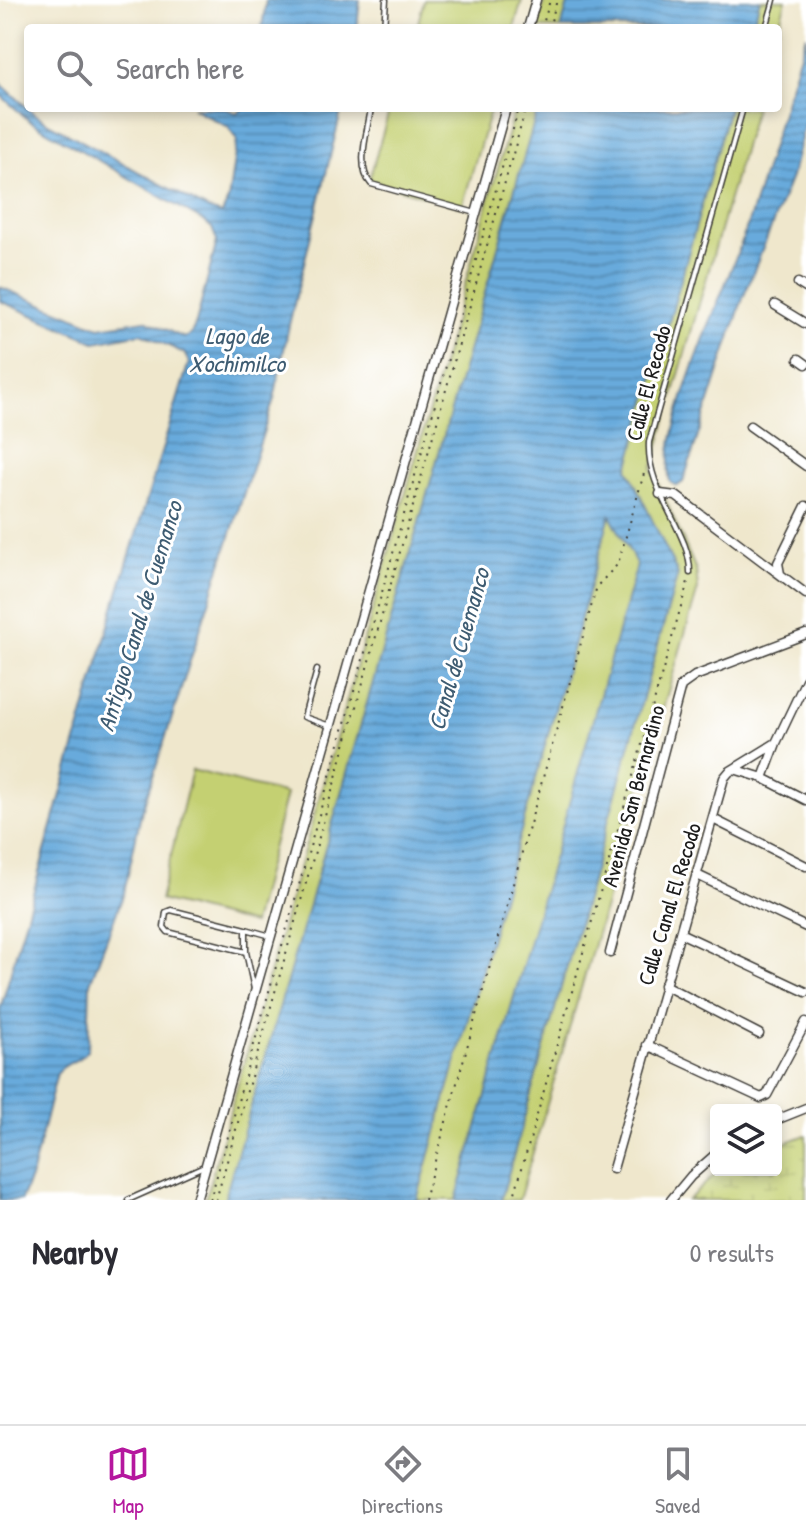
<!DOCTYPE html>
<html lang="en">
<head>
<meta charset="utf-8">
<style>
	body { margin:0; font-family:"Patrick Hand",sans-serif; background:#f2f2f3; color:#2b2b33 }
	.controls { position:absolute; right:24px; bottom:24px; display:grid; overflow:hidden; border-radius:8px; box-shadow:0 4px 12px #0003 }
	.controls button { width:72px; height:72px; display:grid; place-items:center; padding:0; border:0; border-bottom:2px solid #e1e1e2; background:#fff; color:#2b2b33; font:40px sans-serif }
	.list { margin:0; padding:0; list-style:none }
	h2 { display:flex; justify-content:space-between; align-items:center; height:104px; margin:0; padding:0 32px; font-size:34px }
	h2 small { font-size:26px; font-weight:400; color:#7c7c81 }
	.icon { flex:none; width:44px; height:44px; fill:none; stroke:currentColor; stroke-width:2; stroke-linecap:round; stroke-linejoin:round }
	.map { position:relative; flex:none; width:806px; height:1200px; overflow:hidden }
	.search { position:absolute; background:#fff; box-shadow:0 4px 12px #0003; left:24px; right:24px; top:24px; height:88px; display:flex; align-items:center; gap:20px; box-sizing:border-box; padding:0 28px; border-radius:8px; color:#7c7c81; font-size:30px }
	.sheet { height:224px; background:#fff }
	nav { display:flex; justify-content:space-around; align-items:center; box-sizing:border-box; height:112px; border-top:2px solid #e1e1e2; background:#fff; font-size:22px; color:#7c7c81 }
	nav a { display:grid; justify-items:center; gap:4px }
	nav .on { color:#b5179e }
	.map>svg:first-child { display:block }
</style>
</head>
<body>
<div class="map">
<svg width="806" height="1200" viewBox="0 0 806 1200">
	<defs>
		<pattern id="wetland-marsh" width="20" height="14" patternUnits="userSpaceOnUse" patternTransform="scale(2)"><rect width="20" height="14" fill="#c4d072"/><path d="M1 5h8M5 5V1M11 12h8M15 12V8" fill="none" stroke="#a8b262"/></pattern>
		<pattern id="water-rules" width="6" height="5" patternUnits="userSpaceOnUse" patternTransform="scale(2)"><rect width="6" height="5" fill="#68aadc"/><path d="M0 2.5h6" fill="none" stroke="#558ab2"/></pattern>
	</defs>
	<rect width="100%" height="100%" fill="#fff"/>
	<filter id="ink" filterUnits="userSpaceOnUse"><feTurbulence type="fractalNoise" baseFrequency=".0125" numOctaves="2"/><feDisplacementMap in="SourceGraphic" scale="16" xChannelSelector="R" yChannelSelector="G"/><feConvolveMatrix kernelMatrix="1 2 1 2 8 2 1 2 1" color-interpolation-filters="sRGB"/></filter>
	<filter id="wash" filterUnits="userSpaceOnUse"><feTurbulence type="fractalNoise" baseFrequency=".006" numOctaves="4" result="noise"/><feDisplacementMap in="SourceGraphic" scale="32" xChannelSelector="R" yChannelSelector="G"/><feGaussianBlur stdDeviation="1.8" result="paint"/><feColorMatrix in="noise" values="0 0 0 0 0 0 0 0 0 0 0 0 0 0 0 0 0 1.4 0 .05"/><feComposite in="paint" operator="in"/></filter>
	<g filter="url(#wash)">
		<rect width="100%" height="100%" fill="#efe7cc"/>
		<path fill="url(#wetland-marsh)" stroke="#707647" stroke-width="2" d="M806,1135V1200H688L720,1170H776V1146Z"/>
		<path fill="#c4d072" stroke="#707647" stroke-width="2" d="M424,0H522L514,28H436L418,23Z
			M545,0H786L778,29L537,28Z
			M390,108H491L462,207L369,180Z
			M515,108H755L652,469L696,570L698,589L519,1200H205Z
			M192,770L286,794L253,924L160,900Z"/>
		<path fill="url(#water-rules)" stroke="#42637c" stroke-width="2" d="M266,0H360L357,28H262Z
			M569,0H760L752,28H561Z
			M806,35V119L791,177L742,301L683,482L677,486L670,482C658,434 725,290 743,238C766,171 784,102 806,35Z
			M0,83L32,112L50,124L209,210L222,214L228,200L237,140L228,127L193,108H223L237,113L245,108H342L289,325L274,399L141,814L124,893L90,983L88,1049C81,1062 66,1061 57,1073L32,1173L21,1200H0V1010L116,600L189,362L184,353L141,333L95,342L0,301V287L99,327L145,320L184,338L191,334L196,323L217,241L212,228L205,222L30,121L0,95Z
			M538,108H729L628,469L678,574L501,1200H456L637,565L610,515L417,1200H224Z"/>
	</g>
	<g filter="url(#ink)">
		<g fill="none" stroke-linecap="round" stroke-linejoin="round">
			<defs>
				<path id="service" d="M384,28L386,0
					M766,28L774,0
					M371,108C368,131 355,166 371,184L476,213
					M690,573C691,532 646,492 649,442L743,108
					M317,670L304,717L330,726
					M246,929L271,936
					M246,952L168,932L164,927L166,912L171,910L246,929V952L254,989
					M128,1200L204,1166"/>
				<path id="minor" d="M528,28L536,0
					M798,283L806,288
					M775,305L806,324
					M799,359L806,364
					M750,426L806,466
					M660,494L676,496L806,594
					M780,574L778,563L806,506
					M734,769L763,778L806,800
					M763,778L776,743
					M713,819L806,866
					M697,875L806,927
					M680,933L806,992
					M610,953L681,686L695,676L806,634
					M664,985L759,1034
					M647,1045L761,1098L767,1095L806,1022
					M776,1120L806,1108
					M613,1169L724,778L729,772L776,743L806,680
					M196,1200L506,108
					M671,1200L691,1176L716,1154"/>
			</defs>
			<use href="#service" stroke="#3c3a36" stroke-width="7"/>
			<use href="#minor" stroke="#3c3a36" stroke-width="11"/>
			<path stroke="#3c3a36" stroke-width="2" stroke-dasharray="2 6" stroke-linecap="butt" d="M542,28L550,0
				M549,28L557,0
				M210,1200L519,108
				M216,1200L526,108
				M424,1200L597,586L618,564L645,470
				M513,1200L689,578"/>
			<use href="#service" stroke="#fff" stroke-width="4"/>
			<use href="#minor" stroke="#fff" stroke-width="8"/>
		</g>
	</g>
	<g text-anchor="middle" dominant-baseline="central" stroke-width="6" stroke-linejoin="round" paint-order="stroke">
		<g font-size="22" fill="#1c1c1c" stroke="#fff">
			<text transform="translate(648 383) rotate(-75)">Calle El Recodo</text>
			<text transform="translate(633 796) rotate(-75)">Avenida San Bernardino</text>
			<text transform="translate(669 904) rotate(-73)">Calle Canal El Recodo</text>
		</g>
		<g font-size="24" font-style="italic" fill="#3e5c72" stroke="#fff">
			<text x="237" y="335">Lago de<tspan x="237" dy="28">Xochimilco</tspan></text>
			<text transform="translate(139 616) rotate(-73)">Antiguo Canal de Cuemanco</text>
			<text transform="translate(458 649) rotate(-74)">Canal de Cuemanco</text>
		</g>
	</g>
</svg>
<div class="controls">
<button><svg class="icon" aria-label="layers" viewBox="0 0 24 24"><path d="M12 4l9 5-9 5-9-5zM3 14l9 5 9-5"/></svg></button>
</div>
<div class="search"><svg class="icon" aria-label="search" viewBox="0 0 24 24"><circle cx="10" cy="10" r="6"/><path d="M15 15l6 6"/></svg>Search here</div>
</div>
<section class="sheet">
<h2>Nearby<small>0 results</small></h2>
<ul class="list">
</ul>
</section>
<nav>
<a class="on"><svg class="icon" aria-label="map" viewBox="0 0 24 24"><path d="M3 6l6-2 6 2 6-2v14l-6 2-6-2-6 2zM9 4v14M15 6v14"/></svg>Map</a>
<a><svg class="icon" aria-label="directions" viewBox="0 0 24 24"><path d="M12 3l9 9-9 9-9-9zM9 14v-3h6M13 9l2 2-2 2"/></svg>Directions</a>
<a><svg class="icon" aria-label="saved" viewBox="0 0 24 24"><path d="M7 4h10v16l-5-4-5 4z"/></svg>Saved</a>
</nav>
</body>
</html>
